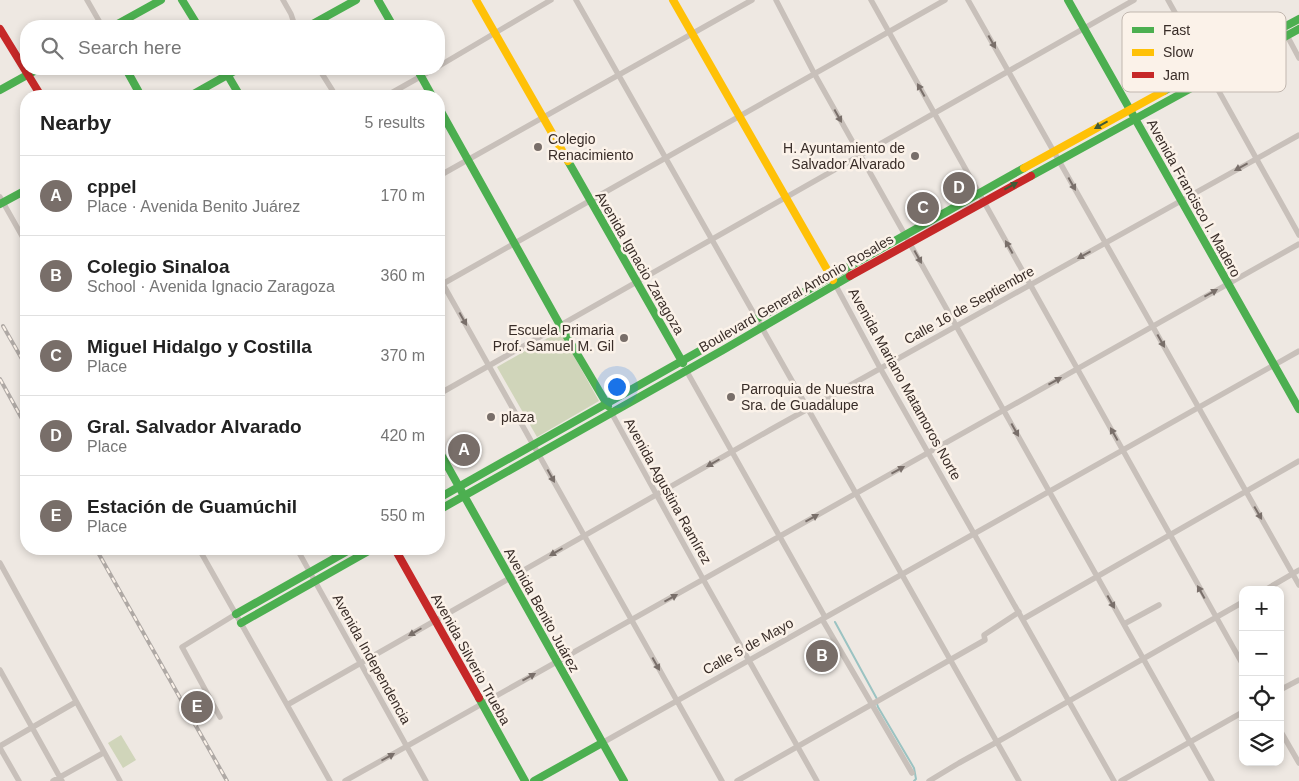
<!DOCTYPE html>
<html lang="en">
<head>
<meta charset="utf-8">
<style>
	body { margin:0; font-family:Helvetica,sans-serif; background:#f2f2f2; color:#222 }
	.controls { position:absolute; right:15px; bottom:15px; display:grid; overflow:hidden; border-radius:10px; box-shadow:0 2px 8px #0003 }
	.controls button { width:45px; height:45px; display:grid; place-items:center; padding:0; border:0; border-bottom:1px solid #e0e0e0; background:#fff; color:#222; font:25px sans-serif }
	.you { position:absolute; left:616px; top:386px; width:18px; height:18px; margin:-12px; border:4px solid #fff; border-radius:50%; background:#1a73e8; box-shadow:0 0 0 8px #1a73e833 }
	.badge { display:grid; place-items:center; width:32px; height:32px; border-radius:50%; background:#786e69; color:#fff; font-size:16px; font-weight:700 }
	.pin { position:absolute; translate:-50% -50%; border:2px solid #fff; box-shadow:0 1px 5px #0006 }
	.list { margin:0; padding:0; list-style:none }
	h2 { display:flex; justify-content:space-between; align-items:center; height:65px; margin:0; padding:0 20px; font-size:21px }
	h2 small { font-size:16px; font-weight:400; color:#767676 }
	.list li { display:grid; grid-template-columns:32px 1fr auto; gap:15px; align-items:center; box-sizing:border-box; height:80px; padding:0 20px; border-top:1px solid #e0e0e0 }
	.list b { display:block; font-size:19px; white-space:nowrap }
	.list p { margin:0; font-size:16px; white-space:nowrap; color:#767676 }
	.list em { font-size:16px; font-style:normal; color:#767676 }
	.icon { flex:none; width:28px; height:28px; fill:none; stroke:currentColor; stroke-width:2; stroke-linecap:round; stroke-linejoin:round }
	.map { position:relative; flex:none; width:1299px; height:781px; overflow:hidden }
	.search { position:absolute; background:#fff; box-shadow:0 2px 8px #0003; left:20px; top:20px; width:425px; height:55px; display:flex; align-items:center; gap:12px; box-sizing:border-box; padding:0 18px; border-radius:20px; color:#767676; font-size:19px }
	.panel { position:absolute; background:#fff; box-shadow:0 2px 8px #0003; left:20px; top:90px; width:425px; height:465px; border-radius:20px }
	.map>svg:first-child { display:block }
</style>
</head>
<body>
<div class="map">
<svg width="1299" height="781" viewBox="0 0 1299 781">
	<rect width="100%" height="100%" fill="#eee8e2"/>
	<path fill="#d0d5ba" d="M560,331L599,401L537,437L497,367Z
		M121,735L136,760L123,768L108,743Z"/>
	<g fill="none" stroke-linecap="round" stroke-linejoin="round">
		<path stroke="#9bc3c2" stroke-width="2" d="M835,622L877,699
			M877,704L878,707L914,768L916,779L914,781"/>
		<path stroke="#c8c0ba" stroke-width="5.5" d="M87,0L102,26
			M283,0L291,14L295,26
			M576,0L1019,781
			M776,0L814,73L1212,781
			M871,0L1243,665
			M968,0L1299,585
			M1168,0L1299,235
			M1283,28L1299,58
			M439,66L551,0
			M319,69L336,96
			M386,96L434,69
			M439,176L752,0
			M0,197L26,243
			M439,277L722,781
			M835,284L879,366L1114,781
			M439,286L945,0
			M686,370L825,617
			M439,394L1134,0
			M611,412L703,579L817,781
			M199,549L330,781
			M297,549L426,781
			M0,563L120,781
			M1265,590L1299,570
			M822,619L912,773
			M1023,619L1299,461
			M1124,624L1159,605
			M0,670L62,781
			M1280,690L1299,680
			M287,705L770,430L1299,135
			M220,717L182,647L236,614
			M1280,730L1299,763
			M602,743L1299,351
			M0,746L76,702
			M0,748L19,781
			M53,781L103,753
			M345,781L1299,244
			M737,781L985,640L984,635L1019,612
			M929,781L959,763L997,742L1243,602
			M1121,781L1243,712"/>
		<path stroke="#4caf50" stroke-width="8" d="M182,0L198,26
			M378,0L393,26
			M1068,0L1299,409
			M114,26L161,0
			M309,26L356,0
			M126,69L141,96
			M224,69L240,96
			M417,69L432,96
			M0,90L38,69
			M1164,91L1299,19
			M190,96L238,69
			M439,108L560,325L608,406
			M568,161L683,363
			M1031,176L1299,29
			M0,204L26,190
			M439,451L624,781
			M439,498L1024,168
			M439,510L723,350L850,276
			M236,614L351,549
			M241,623L372,549
			M479,698L525,781
			M534,781L602,743"/>
		<path stroke="#ffc107" stroke-width="8" d="M476,0L568,161
			M673,0L833,280
			M1024,168L1164,91"/>
		<path stroke="#c62828" stroke-width="8" d="M0,29L41,96
			M850,276L1031,176
			M395,549L479,698"/>
		<defs>
			<path id="rail" d="M3,326L26,366
				M0,379L26,426
				M96,549L227,781"/>
		</defs>
		<use href="#rail" stroke="#afa9a5" stroke-width="4"/>
		<use href="#rail" stroke="#fbf2e9" stroke-width="2" stroke-dasharray="5.5" stroke-linecap="butt"/>
	</g>
	<defs><path id="oneway-solid" d="M-6-.8H1V-3.2L6.5 0L1 3.2V.8H-6Z" transform="scale(1.25)"/></defs>
	<g fill="#796f6a">
		<use href="#oneway-solid" transform="translate(992 42) rotate(61)"/>
		<use href="#oneway-solid" transform="translate(921 90) rotate(-119)"/>
		<use href="#oneway-solid" transform="translate(838 116) rotate(61)"/>
		<use href="#oneway-solid" transform="translate(1241 167) rotate(151)"/>
		<use href="#oneway-solid" transform="translate(1072 184) rotate(61)"/>
		<use href="#oneway-solid" transform="translate(1009 247) rotate(-119)"/>
		<use href="#oneway-solid" transform="translate(1084 255) rotate(151)"/>
		<use href="#oneway-solid" transform="translate(918 257) rotate(61)"/>
		<use href="#oneway-solid" transform="translate(1211 293) rotate(-29)"/>
		<use href="#oneway-solid" transform="translate(463 319) rotate(61)"/>
		<use href="#oneway-solid" transform="translate(1161 341) rotate(61)"/>
		<use href="#oneway-solid" transform="translate(1055 381) rotate(-29)"/>
		<use href="#oneway-solid" transform="translate(1015 430) rotate(61)"/>
		<use href="#oneway-solid" transform="translate(1114 434) rotate(-119)"/>
		<use href="#oneway-solid" transform="translate(713 463) rotate(150)"/>
		<use href="#oneway-solid" transform="translate(898 470) rotate(-29)"/>
		<use href="#oneway-solid" transform="translate(551 476) rotate(61)"/>
		<use href="#oneway-solid" transform="translate(1258 513) rotate(60)"/>
		<use href="#oneway-solid" transform="translate(812 518) rotate(-29)"/>
		<use href="#oneway-solid" transform="translate(556 552) rotate(150)"/>
		<use href="#oneway-solid" transform="translate(1201 592) rotate(-119)"/>
		<use href="#oneway-solid" transform="translate(671 598) rotate(-29)"/>
		<use href="#oneway-solid" transform="translate(1111 602) rotate(61)"/>
		<use href="#oneway-solid" transform="translate(415 632) rotate(150)"/>
		<use href="#oneway-solid" transform="translate(656 664) rotate(61)"/>
		<use href="#oneway-solid" transform="translate(529 677) rotate(-29)"/>
		<use href="#oneway-solid" transform="translate(388 757) rotate(-29)"/>
	</g>
	<g fill="#405a36">
		<use href="#oneway-solid" transform="translate(1101 125) rotate(151)"/>
		<use href="#oneway-solid" transform="translate(1011 186) rotate(-29)"/>
	</g>
	<g fill="#786e69" stroke="#fbf2e9" stroke-width="2">
		<circle cx="538" cy="147" r="5"/>
		<circle cx="915" cy="156" r="5"/>
		<circle cx="624" cy="338" r="5"/>
		<circle cx="731" cy="397" r="5"/>
		<circle cx="491" cy="417" r="5"/>
	</g>
	<g text-anchor="middle" dominant-baseline="central" stroke-width="5" stroke-linejoin="round" paint-order="stroke">
		<g font-size="14" fill="#392d28" stroke="#fbf2e9" text-anchor="start">
			<text x="548" y="139">Colegio<tspan x="548" dy="16">Renacimiento</tspan></text>
			<text x="905" y="148" text-anchor="end">H. Ayuntamiento de<tspan x="905" dy="16">Salvador Alvarado</tspan></text>
			<text x="614" y="330" text-anchor="end">Escuela Primaria<tspan x="614" dy="16">Prof. Samuel M. Gil</tspan></text>
			<text x="741" y="389">Parroquia de Nuestra<tspan x="741" dy="16">Sra. de Guadalupe</tspan></text>
			<text x="501" y="417">plaza</text>
		</g>
		<g font-size="14" fill="#392d28" stroke="#fbf2e9">
			<text transform="translate(1194 198) rotate(61)">Avenida Francisco I. Madero</text>
			<text transform="translate(640 263) rotate(60)">Avenida Ignacio Zaragoza</text>
			<text transform="translate(796 293) rotate(-30)">Boulevard General Antonio Rosales</text>
			<text transform="translate(969 305) rotate(-29)">Calle 16 de Septiembre</text>
			<text transform="translate(905 384) rotate(61)">Avenida Mariano Matamoros Norte</text>
			<text transform="translate(668 491) rotate(61)">Avenida Agustina Ramírez</text>
			<text transform="translate(542 610) rotate(61)">Avenida Benito Juárez</text>
			<text transform="translate(748 646) rotate(-29)">Calle 5 de Mayo</text>
			<text transform="translate(372 659) rotate(61)">Avenida Independencia</text>
			<text transform="translate(471 659) rotate(61)">Avenida Silverio Trueba</text>
		</g>
	</g>
	<rect x="1122" y="12" width="164" height="80" rx="8" fill="#fbf2e9" stroke="#c1b7af" stroke-width="1"/>
	<rect x="1132" y="27" width="22" height="6" fill="#4caf50"/>
	<rect x="1132" y="49" width="22" height="7" fill="#ffc107"/>
	<rect x="1132" y="72" width="22" height="6" fill="#c62828"/>
	<g font-size="14" fill="#392d28">
		<text x="1163" y="35">Fast</text>
		<text x="1163" y="57">Slow</text>
		<text x="1163" y="80">Jam</text>
	</g>
</svg>
<div class="controls">
<button>+</button>
<button>−</button>
<button><svg class="icon" aria-label="locate" viewBox="0 0 24 24"><circle cx="12" cy="12" r="6"/><path d="M12 2v4M12 18v4M2 12h4M18 12h4"/></svg></button>
<button><svg class="icon" aria-label="layers" viewBox="0 0 24 24"><path d="M12 4l9 5-9 5-9-5zM3 14l9 5 9-5"/></svg></button>
</div>
<div class="you"></div>
<div class="pin badge" style="left:464px;top:450px">A</div>
<div class="pin badge" style="left:822px;top:656px">B</div>
<div class="pin badge" style="left:923px;top:208px">C</div>
<div class="pin badge" style="left:959px;top:188px">D</div>
<div class="pin badge" style="left:197px;top:707px">E</div>
<div class="search"><svg class="icon" aria-label="search" viewBox="0 0 24 24"><circle cx="10" cy="10" r="6"/><path d="M15 15l6 6"/></svg>Search here</div>
<section class="panel">
<h2>Nearby<small>5 results</small></h2>
<ul class="list">
<li><span class="badge">A</span><div><b>cppel</b><p>Place · Avenida Benito Juárez</p></div><em>170 m</em></li>
<li><span class="badge">B</span><div><b>Colegio Sinaloa</b><p>School · Avenida Ignacio Zaragoza</p></div><em>360 m</em></li>
<li><span class="badge">C</span><div><b>Miguel Hidalgo y Costilla</b><p>Place</p></div><em>370 m</em></li>
<li><span class="badge">D</span><div><b>Gral. Salvador Alvarado</b><p>Place</p></div><em>420 m</em></li>
<li><span class="badge">E</span><div><b>Estación de Guamúchil</b><p>Place</p></div><em>550 m</em></li>
</ul>
</section>
</div>
</body>
</html>
